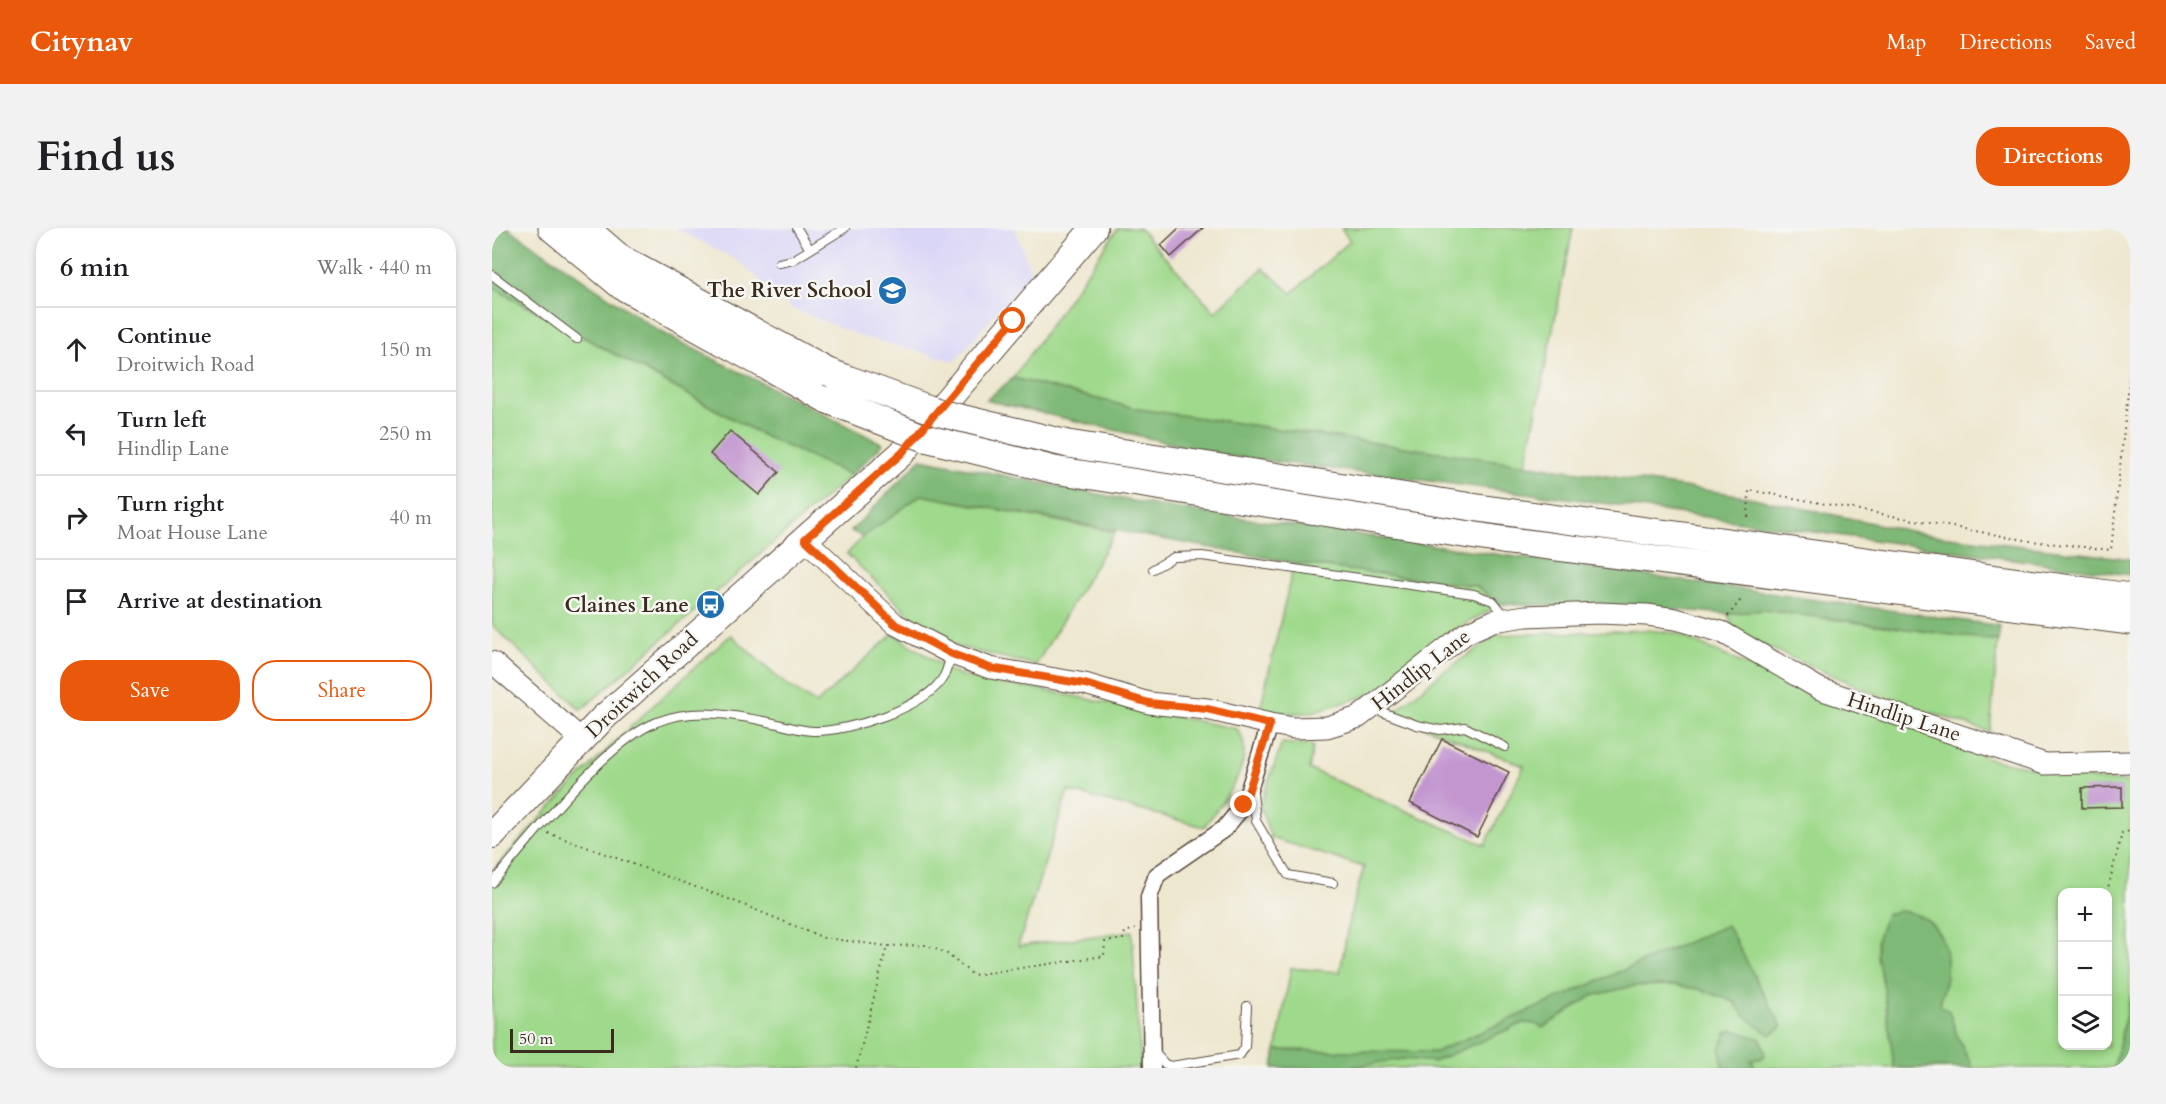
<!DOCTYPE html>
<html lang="en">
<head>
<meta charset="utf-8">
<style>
	body { margin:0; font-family:Cardo,serif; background:#f2f2f2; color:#202124 }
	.controls { position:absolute; right:18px; bottom:18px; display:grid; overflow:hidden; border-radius:12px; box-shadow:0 3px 9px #0003 }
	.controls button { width:54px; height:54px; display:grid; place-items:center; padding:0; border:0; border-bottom:2px solid #e0e0e0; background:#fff; color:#202124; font:30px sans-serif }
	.scale { position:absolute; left:18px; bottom:15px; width:104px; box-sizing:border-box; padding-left:6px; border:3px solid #3b2a1e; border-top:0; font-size:16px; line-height:21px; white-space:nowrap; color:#3b2a1e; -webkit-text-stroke:4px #f6f6f2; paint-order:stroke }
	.stop { position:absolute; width:18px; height:18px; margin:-14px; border:4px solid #ea580c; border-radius:50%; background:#fff }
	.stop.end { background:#ea580c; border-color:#fff; box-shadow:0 2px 6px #0008 }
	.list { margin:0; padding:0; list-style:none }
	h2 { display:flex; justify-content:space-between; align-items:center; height:78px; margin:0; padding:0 24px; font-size:26px }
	h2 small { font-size:20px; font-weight:400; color:#757577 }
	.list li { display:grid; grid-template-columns:39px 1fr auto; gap:18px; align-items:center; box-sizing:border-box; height:84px; padding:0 24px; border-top:2px solid #e0e0e0 }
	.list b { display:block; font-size:22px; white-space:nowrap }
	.list p { margin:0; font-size:20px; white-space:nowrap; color:#757577 }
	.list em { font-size:20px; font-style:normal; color:#757577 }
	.actions { display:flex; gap:12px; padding:18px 24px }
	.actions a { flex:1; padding:14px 0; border:2px solid #ea580c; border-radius:24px; text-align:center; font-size:21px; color:#ea580c }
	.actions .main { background:#ea580c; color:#fff }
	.icon { flex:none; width:33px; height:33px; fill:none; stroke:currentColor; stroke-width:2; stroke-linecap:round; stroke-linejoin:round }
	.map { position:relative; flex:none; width:1638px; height:840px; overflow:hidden; border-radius:24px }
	header { display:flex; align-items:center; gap:36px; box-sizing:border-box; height:84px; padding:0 30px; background:#ea580c; color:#fff }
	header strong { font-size:28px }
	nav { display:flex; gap:33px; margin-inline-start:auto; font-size:21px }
	.intro { display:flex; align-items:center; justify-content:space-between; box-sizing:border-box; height:144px; padding:0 36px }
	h1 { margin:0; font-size:42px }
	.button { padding:15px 27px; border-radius:24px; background:#ea580c; color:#fff; font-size:21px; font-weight:700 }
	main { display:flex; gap:36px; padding:0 36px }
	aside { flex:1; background:#fff; border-radius:24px; box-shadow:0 3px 9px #0003 }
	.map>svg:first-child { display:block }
</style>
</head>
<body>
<header>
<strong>Citynav</strong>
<nav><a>Map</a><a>Directions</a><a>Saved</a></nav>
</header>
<div class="intro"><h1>Find us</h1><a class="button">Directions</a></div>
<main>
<aside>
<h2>6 min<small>Walk · 440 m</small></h2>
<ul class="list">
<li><svg class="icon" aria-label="ahead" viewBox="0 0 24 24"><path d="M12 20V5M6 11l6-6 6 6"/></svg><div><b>Continue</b><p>Droitwich Road</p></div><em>150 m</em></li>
<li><svg class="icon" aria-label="left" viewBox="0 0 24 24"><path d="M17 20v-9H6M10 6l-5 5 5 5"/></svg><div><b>Turn left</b><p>Hindlip Lane</p></div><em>250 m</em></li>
<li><svg class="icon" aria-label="right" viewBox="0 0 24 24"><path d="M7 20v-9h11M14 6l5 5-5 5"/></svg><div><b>Turn right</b><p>Moat House Lane</p></div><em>40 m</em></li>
<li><svg class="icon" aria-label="arrive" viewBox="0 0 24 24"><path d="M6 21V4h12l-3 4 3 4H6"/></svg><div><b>Arrive at destination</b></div></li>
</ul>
<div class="actions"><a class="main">Save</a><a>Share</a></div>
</aside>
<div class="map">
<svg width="1638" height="840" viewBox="0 0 1638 840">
	<rect width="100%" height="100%" fill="#f6f6f2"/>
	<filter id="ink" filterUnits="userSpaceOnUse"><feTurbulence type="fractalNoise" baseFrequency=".0167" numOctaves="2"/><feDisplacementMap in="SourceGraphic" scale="12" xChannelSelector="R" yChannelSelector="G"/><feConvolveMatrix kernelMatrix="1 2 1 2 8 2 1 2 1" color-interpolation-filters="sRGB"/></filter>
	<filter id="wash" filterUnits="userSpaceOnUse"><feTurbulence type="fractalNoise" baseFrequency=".008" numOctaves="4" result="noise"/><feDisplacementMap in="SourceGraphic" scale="24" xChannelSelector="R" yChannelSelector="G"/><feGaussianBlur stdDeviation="1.35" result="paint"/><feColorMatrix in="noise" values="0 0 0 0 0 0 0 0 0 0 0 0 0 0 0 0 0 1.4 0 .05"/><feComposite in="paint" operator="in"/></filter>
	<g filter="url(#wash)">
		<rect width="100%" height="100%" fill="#eee7cf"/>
		<path fill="#dad6f7" d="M183,0H523L539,44L463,133L371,109L297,79L248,34Z"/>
		<path fill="#9fd98b" stroke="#6d8254" stroke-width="1.5" fill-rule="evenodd" d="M626,0H647L723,84L771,40L800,65L858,13L849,0H1081L1034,237L646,181L521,150Z
			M0,59L272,208L359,247L89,482L0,397Z
			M429,267L623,304L544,437L466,419L417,386L355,326L371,309Z
			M802,335L984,358L1009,376L950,409L884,465L817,485L767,486Z
			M1272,382L1506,413L1498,504L1391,469L1243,405L1236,386Z
			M1155,402L1183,405L1314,464L1398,489L1501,532L1606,552L1638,554V768L1622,840H781L799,740L848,744L858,687L872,639L779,610L768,578L790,515L821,518L817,541L993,617L1032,538L900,486L949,445L1006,407ZM1570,664H1616V818H1570Z
			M401,406L463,446L494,454L546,461L745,501C768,531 730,574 712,599L576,563L526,718L640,703L649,840H0V644C73,559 155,481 239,407L287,451L324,476Z"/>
		<path fill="#7fb977" stroke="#5d724a" stroke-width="1.5" d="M0,0H16L168,104L391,216L359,247L272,208L0,59Z
			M521,150L646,181L1247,267L1432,306L1638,331V347L1074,270L729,227L494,172Z
			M429,231L666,278L1508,398L1506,413L1272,382L1236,386L1189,382L1009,376L984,358L802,335L429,267L371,309L359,303Z
			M1406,683C1450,686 1460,722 1452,761C1451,768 1447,772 1449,779L1457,783L1465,807L1481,840H1402L1392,760L1385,729V713L1394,687Z
			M1235,697L1290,799L1278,807L1253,788L1242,774L1211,762L1183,757L1141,758L1100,768L1051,800L1043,796L1031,795L941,834L911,831L851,840H781L784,822L943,824Z
			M1638,768V840H1622Z
			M1241,802L1269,811L1273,827L1268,831L1259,832L1264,840H1231L1228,821L1234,805Z"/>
		<g id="blocks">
			<path fill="#c396d0" d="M687,0H711L679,29L669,17Z
				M238,203L287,244L267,267L218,226Z
				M950,511L1017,544L985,609L918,575Z
				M1630,559V579L1590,580V560Z"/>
		</g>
	</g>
	<g filter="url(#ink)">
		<use href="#blocks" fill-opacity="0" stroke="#564639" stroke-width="1.5"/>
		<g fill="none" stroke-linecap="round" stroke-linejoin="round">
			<defs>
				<path id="service" d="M305,0L317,20
					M287,35L301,32L353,0
					M0,47L85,111
					M661,341L682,329L710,328L982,366L1001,373L1015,390
					M882,481L925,497L948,502L973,499L1013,519
					M761,565L764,593L796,647L841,655
					M0,655C39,611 113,514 165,494C199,480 237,486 272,493C289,496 304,502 321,503C355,504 435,480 452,448C455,442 457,434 459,427
					M662,824L673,836L679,838L748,827L753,819L755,778"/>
				<path id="minor" d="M660,840L657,669L665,647L732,601L752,577L778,496"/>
				<path id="tertiary" d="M313,311L403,396L460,426L498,440L593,456L657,475L715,481L778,496L802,500L835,499L867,489L974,405L1001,393L1034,388L1107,385L1155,387L1184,391L1230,404L1328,461L1553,536L1638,534
					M0,434L90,512"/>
				<path id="primary" d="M0,607L111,490L410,225L602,0"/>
				<path id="trunk" d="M60,0L130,58L336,172
					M93,0L129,31L336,144
					M576,216L993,281L1638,369
					M563,242L1010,312L1638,393"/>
			</defs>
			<use href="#service" stroke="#564639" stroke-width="10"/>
			<use href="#minor" stroke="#564639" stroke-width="19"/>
			<use href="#tertiary" stroke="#564639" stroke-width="23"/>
			<use href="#primary" stroke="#564639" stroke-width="28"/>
			<use href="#trunk" stroke="#564639" stroke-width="29"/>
			<path stroke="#564639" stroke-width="2" stroke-dasharray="1.5 4.5" stroke-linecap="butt" d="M1256,289L1257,262L1538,313L1619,322L1638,146
				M1236,388L1251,369
				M56,605L242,673L332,710L395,718L433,717L454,725L481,747L612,728L613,714L631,711L633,704L643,701
				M1615,664L1630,605L1638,603
				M364,840L395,718"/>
			<use href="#service" stroke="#fff" stroke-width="8"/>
			<use href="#minor" stroke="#fff" stroke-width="16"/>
			<use href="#tertiary" stroke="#fff" stroke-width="21"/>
			<use href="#primary" stroke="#fff" stroke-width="26"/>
			<use href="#trunk" stroke="#fff" stroke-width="27"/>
			<defs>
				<path id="trunk-bridge" d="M336,144L448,185L576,216
					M336,172L433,210L563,242"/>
			</defs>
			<use href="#trunk-bridge" stroke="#564639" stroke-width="29" stroke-linecap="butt"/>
			<use href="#trunk-bridge" stroke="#fff" stroke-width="27"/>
		</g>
	</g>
	<g fill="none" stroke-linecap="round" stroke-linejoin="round" filter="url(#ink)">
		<path stroke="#ea580c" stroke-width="8" d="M521,93L410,225L313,311L403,396L460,426L498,440L593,456L657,475L715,481L778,496L752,577"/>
	</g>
	<defs>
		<symbol id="school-disc" viewBox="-11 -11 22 22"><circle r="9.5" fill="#1f6fb2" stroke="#f6f6f2"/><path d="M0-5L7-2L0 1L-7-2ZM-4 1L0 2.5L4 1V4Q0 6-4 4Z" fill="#fff"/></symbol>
		<symbol id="bus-disc" viewBox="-11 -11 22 22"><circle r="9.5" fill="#1f6fb2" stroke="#f6f6f2"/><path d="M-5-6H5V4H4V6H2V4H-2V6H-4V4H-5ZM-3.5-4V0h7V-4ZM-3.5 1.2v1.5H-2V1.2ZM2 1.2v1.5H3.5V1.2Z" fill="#fff"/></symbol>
	</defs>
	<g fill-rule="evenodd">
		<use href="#school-disc" x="384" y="46" width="33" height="33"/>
		<use href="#bus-disc" x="202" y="360" width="33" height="33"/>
	</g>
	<g text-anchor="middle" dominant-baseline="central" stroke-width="5" stroke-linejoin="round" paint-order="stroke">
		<g font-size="21" font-weight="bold" fill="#3b2a1e" stroke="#f6f6f2" text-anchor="end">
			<text x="380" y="62">The River School</text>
			<text x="197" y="377">Claines Lane</text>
		</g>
		<g font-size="21" fill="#3b2a1e" stroke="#f6f6f2">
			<text transform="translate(929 442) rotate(-38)">Hindlip Lane</text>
			<text transform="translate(150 457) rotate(-43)">Droitwich Road</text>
			<text transform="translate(1412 489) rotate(18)">Hindlip Lane</text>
		</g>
	</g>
</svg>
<div class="controls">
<button>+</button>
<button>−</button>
<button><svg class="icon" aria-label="layers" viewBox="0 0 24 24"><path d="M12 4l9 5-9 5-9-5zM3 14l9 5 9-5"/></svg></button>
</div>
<div class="scale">50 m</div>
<div class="stop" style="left:521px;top:93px"></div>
<div class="stop end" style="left:752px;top:577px"></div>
</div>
</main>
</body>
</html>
